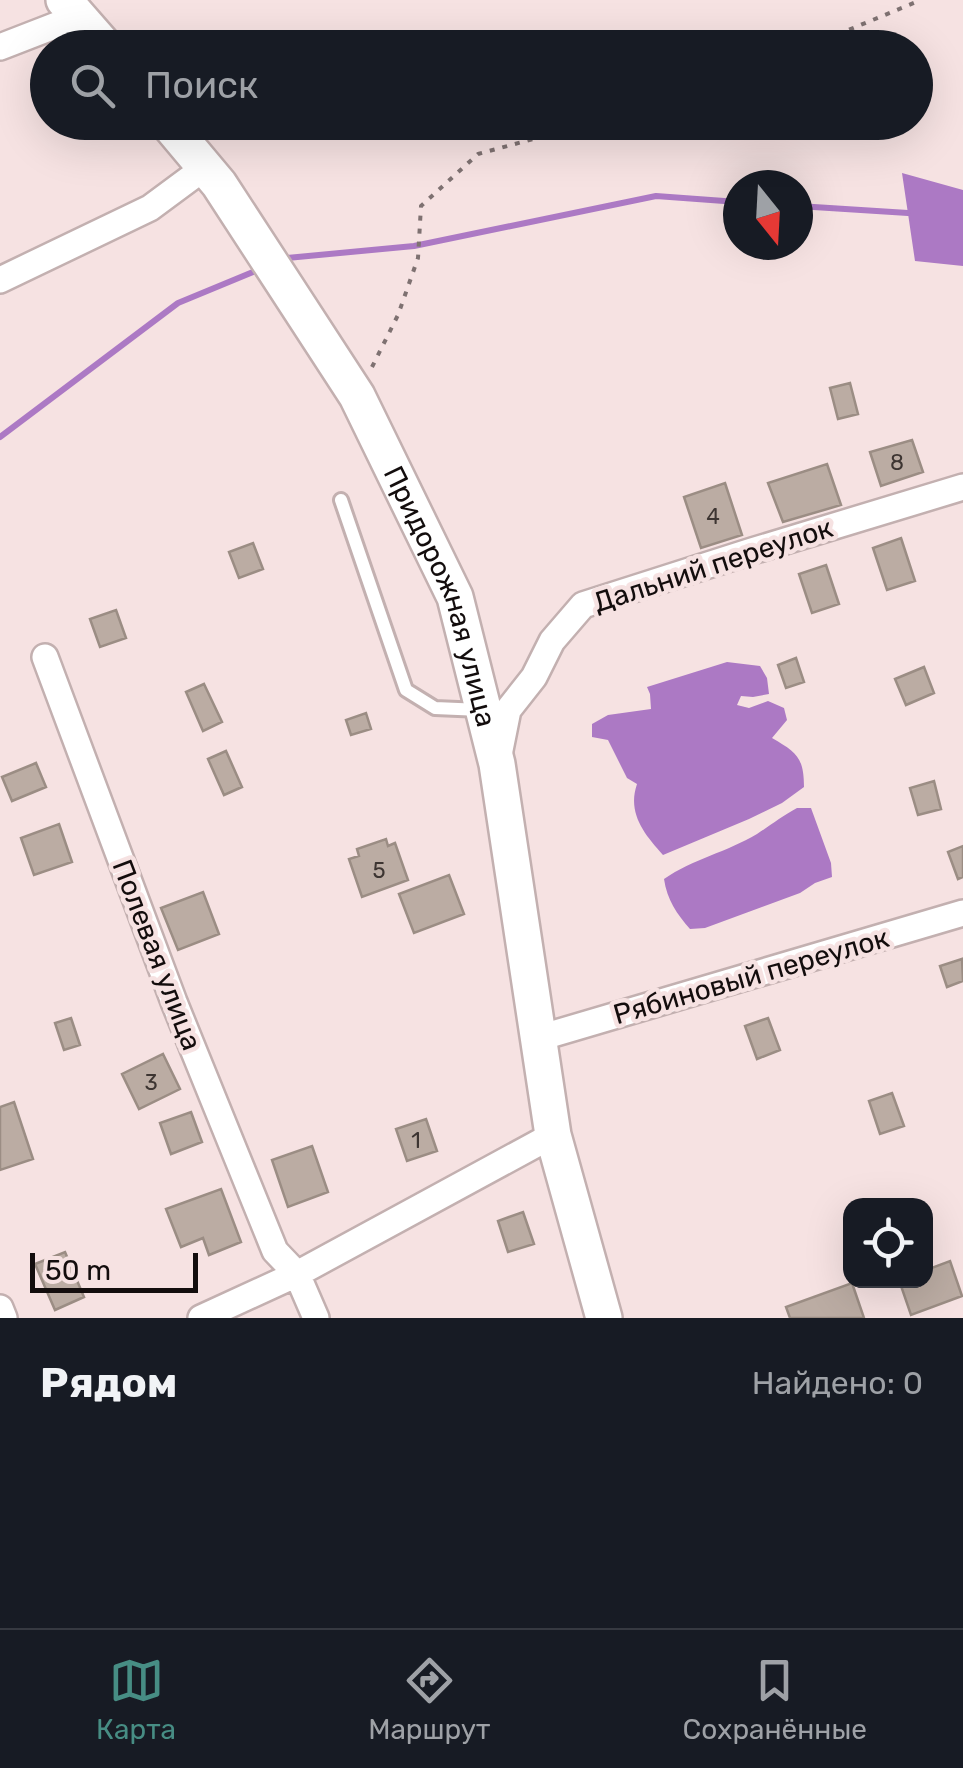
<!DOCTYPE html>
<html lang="ru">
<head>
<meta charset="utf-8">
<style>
	body { margin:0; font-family:Rubik,sans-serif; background:#242831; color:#f1f3f6 }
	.controls { position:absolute; right:30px; bottom:30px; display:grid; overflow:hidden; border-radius:20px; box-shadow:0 10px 40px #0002 }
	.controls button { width:90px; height:90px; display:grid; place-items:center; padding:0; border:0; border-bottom:2px solid #363941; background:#171b24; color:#f1f3f6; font:50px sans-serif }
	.compass { position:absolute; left:723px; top:170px; width:90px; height:90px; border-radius:50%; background:#171b24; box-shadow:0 10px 40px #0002; rotate:162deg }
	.scale { position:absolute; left:30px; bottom:25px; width:168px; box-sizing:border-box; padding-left:10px; border:5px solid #130d0d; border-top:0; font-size:28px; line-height:35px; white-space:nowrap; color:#130d0d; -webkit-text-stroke:8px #f6e2e2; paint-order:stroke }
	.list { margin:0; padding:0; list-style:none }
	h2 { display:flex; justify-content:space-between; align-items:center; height:130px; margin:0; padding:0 40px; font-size:42px }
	h2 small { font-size:32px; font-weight:400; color:#9ea1a6 }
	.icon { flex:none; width:55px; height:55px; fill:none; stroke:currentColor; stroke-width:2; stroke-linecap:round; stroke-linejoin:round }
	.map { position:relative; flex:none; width:963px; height:1318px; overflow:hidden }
	.search { position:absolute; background:#171b24; box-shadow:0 10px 40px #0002; left:30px; right:30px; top:30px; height:110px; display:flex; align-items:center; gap:25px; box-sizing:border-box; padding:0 35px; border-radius:55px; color:#9ea1a6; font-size:38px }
	.sheet { height:310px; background:#171b24 }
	nav { display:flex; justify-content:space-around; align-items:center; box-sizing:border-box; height:140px; border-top:2px solid #363941; background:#171b24; font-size:28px; color:#9ea1a6 }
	nav a { display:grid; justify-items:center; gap:5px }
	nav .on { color:#478d84 }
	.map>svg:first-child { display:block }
</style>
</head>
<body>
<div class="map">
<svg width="963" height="1318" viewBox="0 0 963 1318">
	<rect width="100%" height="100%" fill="#f6e2e2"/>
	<path fill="#ac79c4" d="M902,173L963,190V266L915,261Z
		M727,662L760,666L767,678L769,694L753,697L741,696L737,705L749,708L768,701L784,708L787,720L772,738C796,752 804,757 804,787L782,803L749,819L663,855C644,834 627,813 637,784L627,778L608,740L592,737V724L608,715L651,709L650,694L647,687Z
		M797,808H811L831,863L832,877L815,883L800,893L705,928L690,929C677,914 667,900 664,879C693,859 727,852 757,834C771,825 782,816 797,808Z"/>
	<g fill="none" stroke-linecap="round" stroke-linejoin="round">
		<path stroke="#ac79c4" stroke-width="6" d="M798,206L908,213
			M281,260L287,258L414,246L656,196L738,202
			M0,437L178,303L260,269"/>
	</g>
	<path fill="#bbaca3" stroke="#9b8d84" stroke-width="2.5" d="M850,383L858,414L838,419L830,388Z
		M912,440L923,472L881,486L870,452Z
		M827,464L841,505L783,522L768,483Z
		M725,483L742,535L701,548L684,497Z
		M901,538L915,581L887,590L873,548Z
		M253,543L263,569L239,578L229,552Z
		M826,565L839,604L812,613L799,574Z
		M116,610L126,638L100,647L90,619Z
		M796,658L804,682L786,688L778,665Z
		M924,667L934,693L906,705L895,679Z
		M204,684L222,722L203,731L186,692Z
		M366,713L371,729L351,735L346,720Z
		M226,751L242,787L224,795L208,759Z
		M36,763L46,787L12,801L2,777Z
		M934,781L941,809L918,815L910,788Z
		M59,824L72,862L34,875L21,838Z
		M386,839L388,846L395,843L408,880L362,897L349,859L359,856L357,849Z
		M963,846V877L958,879L948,852Z
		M449,875L464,914L414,933L399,894Z
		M203,892L219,934L178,950L161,908Z
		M962,959L963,981L947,987L940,966Z
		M71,1018L80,1045L64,1050L55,1023Z
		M768,1018L780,1050L757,1059L745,1026Z
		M163,1054L180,1089L139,1109L122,1074Z
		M892,1093L904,1126L880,1134L869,1101Z
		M14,1102L33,1159L0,1170V1107Z
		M191,1112L202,1142L171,1154L160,1123Z
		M426,1119L437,1151L407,1161L396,1129Z
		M312,1146L328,1192L288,1207L272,1160Z
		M221,1189L241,1242L209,1255L203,1238L181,1247L166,1209Z
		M523,1212L534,1244L508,1252L498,1221Z
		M65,1252L84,1297L55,1310L35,1264Z
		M950,1261L962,1296L911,1315L899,1280H926V1270Z
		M852,1283L864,1318H790L786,1307Z"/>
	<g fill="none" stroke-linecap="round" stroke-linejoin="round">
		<defs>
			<path id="lane" d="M341,500L406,690L435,708L481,710"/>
			<path id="street" d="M0,47L80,16
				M0,280L150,208L204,168
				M45,657L174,1002L275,1251L297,1274L316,1318
				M499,755L508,710L534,677L552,641L583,605L752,551L963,487
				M539,1038L963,913
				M0,1308L4,1318
				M201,1318L297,1274L553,1135"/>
			<g id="secondary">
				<path d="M64,0L106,48"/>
				<path id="s1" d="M167,122L219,184L357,396L455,597L497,764L553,1135L604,1318"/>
			</g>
		</defs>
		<use href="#lane" stroke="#c3b0b0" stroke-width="18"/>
		<use href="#street" stroke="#c3b0b0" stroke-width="30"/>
		<use href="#secondary" stroke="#c3b0b0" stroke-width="40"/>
		<path stroke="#7e7171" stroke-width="4" stroke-dasharray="5 8" stroke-linecap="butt" d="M815,48L829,38L921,0
			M372,367L398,315L418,258L421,206L478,154L596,122"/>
		<use href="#lane" stroke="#fff" stroke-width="12"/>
		<use href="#street" stroke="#fff" stroke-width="25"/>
		<use href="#secondary" stroke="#fff" stroke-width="35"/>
	</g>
	<g text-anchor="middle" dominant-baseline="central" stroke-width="9" stroke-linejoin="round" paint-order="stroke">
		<g font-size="22" fill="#3d3532">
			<text x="897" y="462">8</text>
			<text x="713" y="516">4</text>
			<text x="379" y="870">5</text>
			<text x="151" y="1082">3</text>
			<text x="416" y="1140">1</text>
		</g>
		<g font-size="28" fill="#130d0d" stroke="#f6e2e2">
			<text transform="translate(713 565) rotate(-18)">Дальний переулок</text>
			<text stroke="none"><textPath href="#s1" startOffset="552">Придорожная улица</textPath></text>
			<text transform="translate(157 955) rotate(69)">Полевая улица</text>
			<text transform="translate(751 976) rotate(-16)">Рябиновый переулок</text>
		</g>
	</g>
</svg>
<div class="controls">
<button><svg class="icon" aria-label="locate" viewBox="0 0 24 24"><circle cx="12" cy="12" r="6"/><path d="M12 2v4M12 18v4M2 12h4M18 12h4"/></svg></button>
</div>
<svg class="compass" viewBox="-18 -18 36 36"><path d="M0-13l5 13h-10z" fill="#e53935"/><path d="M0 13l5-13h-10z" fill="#9ea1a6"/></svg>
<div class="scale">50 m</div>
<div class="search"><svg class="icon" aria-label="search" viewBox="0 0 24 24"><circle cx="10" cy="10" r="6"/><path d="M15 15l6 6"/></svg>Поиск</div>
</div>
<section class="sheet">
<h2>Рядом<small>Найдено: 0</small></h2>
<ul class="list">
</ul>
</section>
<nav>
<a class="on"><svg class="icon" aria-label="map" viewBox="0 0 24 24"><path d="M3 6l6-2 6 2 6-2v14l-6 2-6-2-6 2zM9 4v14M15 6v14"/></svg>Карта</a>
<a><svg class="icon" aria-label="directions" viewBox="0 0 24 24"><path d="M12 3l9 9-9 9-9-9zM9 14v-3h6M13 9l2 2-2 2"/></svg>Маршрут</a>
<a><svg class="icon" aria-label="saved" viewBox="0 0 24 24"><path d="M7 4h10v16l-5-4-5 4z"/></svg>Сохранённые</a>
</nav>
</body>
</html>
